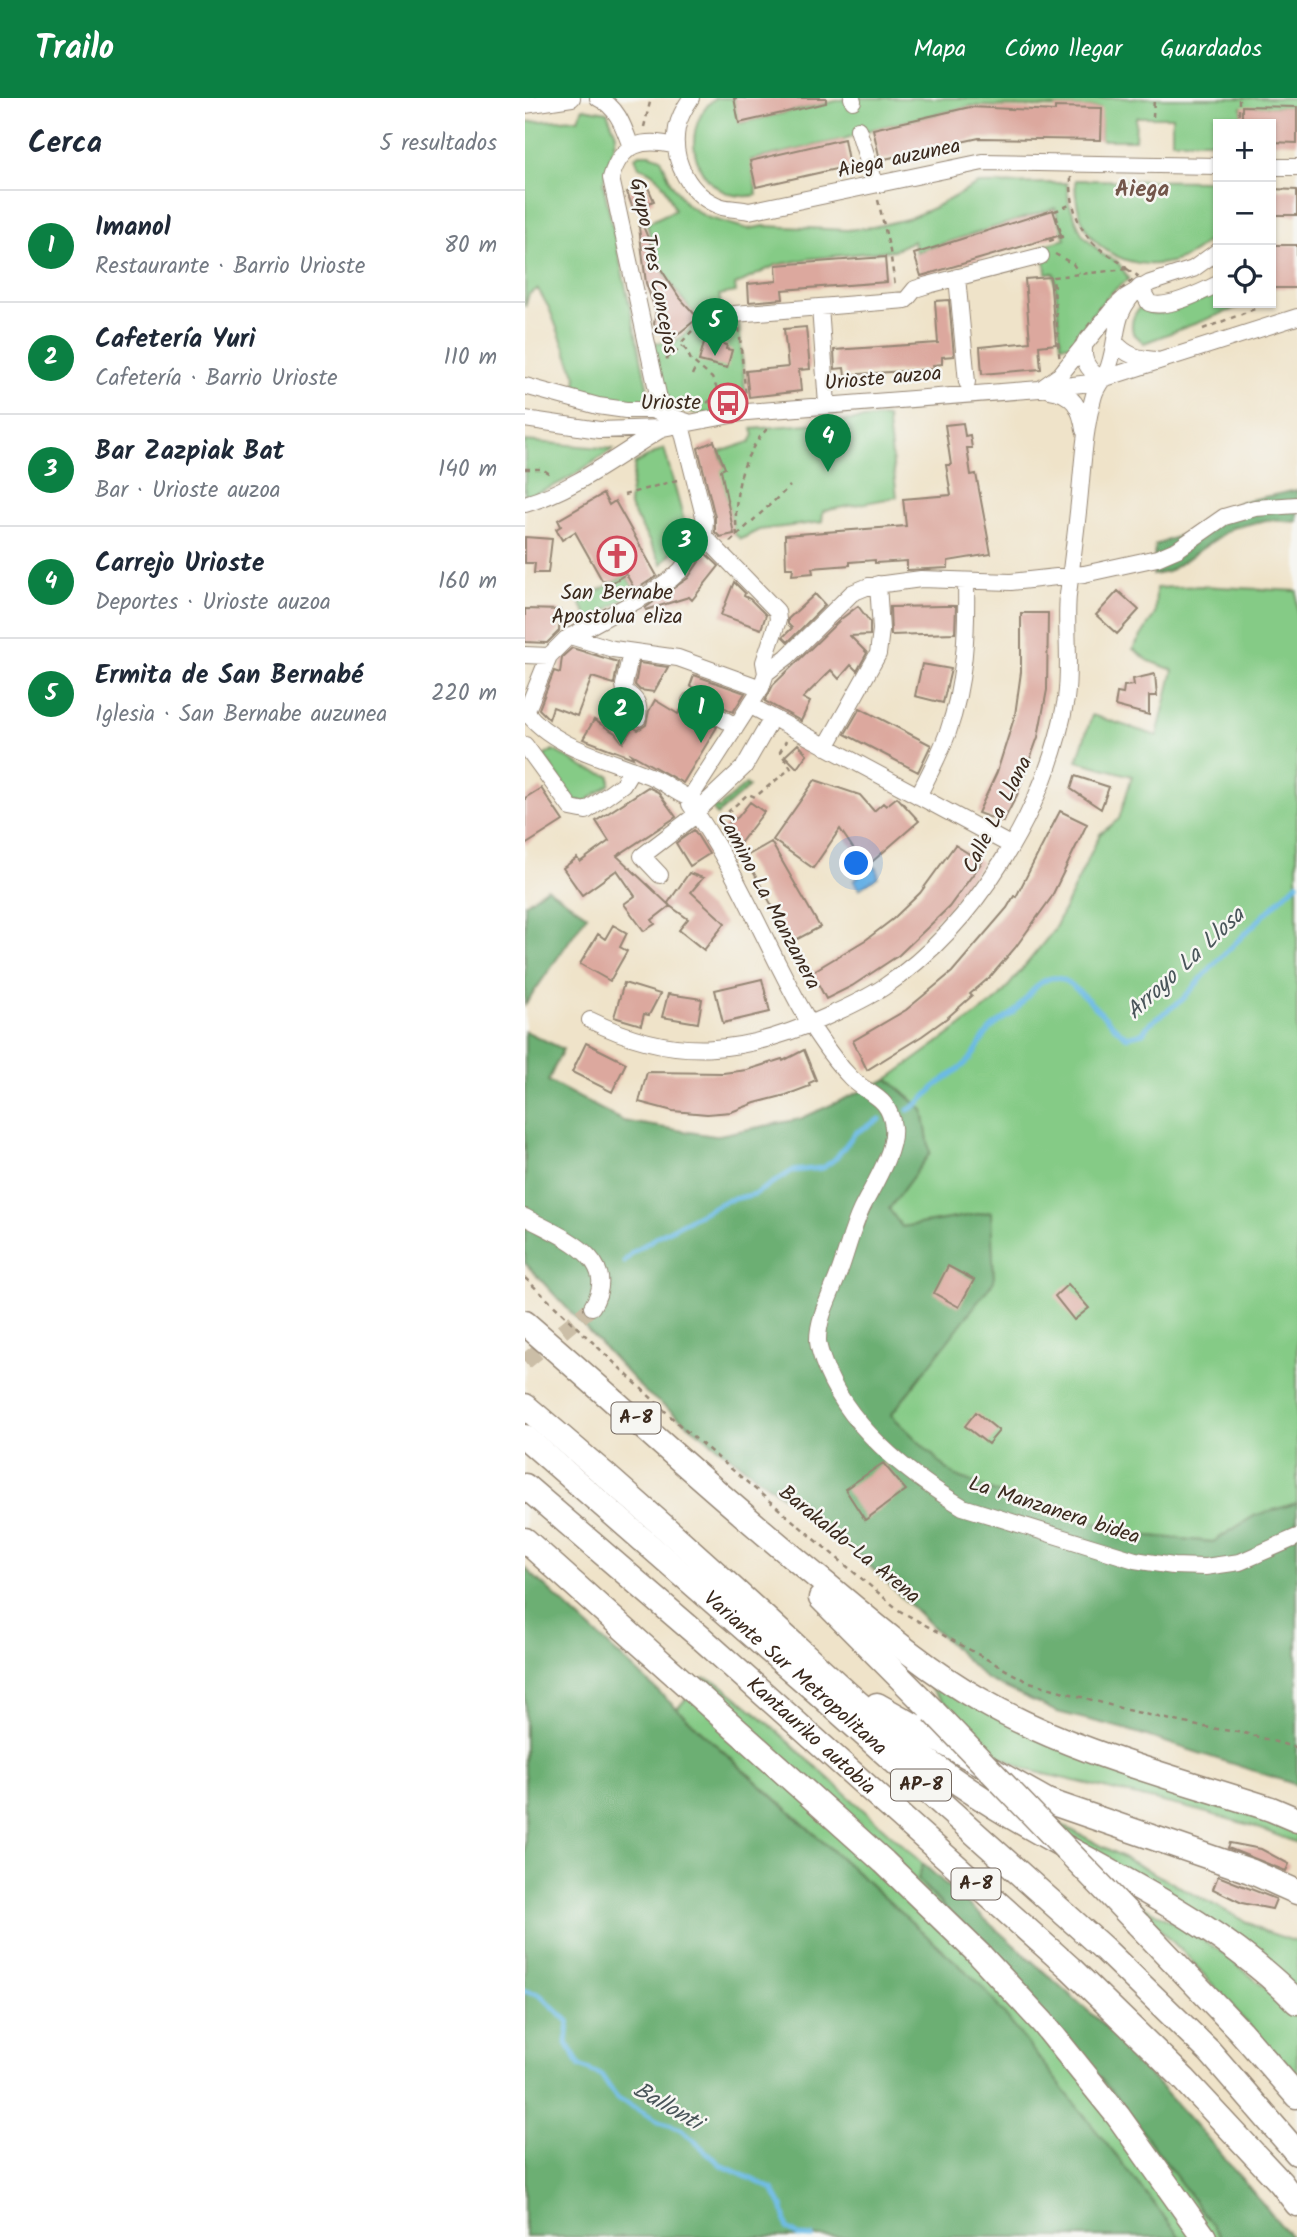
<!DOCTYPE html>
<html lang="es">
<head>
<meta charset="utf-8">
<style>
	body { margin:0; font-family:Kalam,sans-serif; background:#f6f6f7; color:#1f2937 }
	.controls { position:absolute; right:21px; top:21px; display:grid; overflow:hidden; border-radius:0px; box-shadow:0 2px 5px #0004 }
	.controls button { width:63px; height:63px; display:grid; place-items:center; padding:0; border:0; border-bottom:2px solid #e0e1e3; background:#fff; color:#1f2937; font:35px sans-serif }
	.you { position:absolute; left:332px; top:766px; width:24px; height:24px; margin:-18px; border:5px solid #fff; border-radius:50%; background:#1a73e8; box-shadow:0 0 0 10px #1a73e833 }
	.badge { display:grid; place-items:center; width:46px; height:46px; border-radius:50%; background:#0b8043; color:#fff; font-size:23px; font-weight:700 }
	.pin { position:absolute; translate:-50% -58px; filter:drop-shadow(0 2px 4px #0008) }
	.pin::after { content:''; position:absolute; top:37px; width:24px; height:21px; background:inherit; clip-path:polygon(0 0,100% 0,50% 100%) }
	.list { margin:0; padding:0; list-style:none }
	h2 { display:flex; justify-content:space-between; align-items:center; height:91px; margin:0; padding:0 28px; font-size:30px }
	h2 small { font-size:23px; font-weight:400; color:#747a83 }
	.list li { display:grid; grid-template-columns:46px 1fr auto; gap:21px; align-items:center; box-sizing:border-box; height:112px; padding:0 28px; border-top:2px solid #e0e1e3 }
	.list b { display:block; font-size:26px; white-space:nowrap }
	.list p { margin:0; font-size:23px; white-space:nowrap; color:#747a83 }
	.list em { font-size:23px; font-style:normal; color:#747a83 }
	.icon { flex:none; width:38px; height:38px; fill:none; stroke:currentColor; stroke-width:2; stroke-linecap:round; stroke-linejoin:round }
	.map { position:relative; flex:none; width:772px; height:2139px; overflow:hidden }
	header { display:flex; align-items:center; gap:42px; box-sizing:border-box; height:98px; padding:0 35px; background:#0b8043; color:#fff }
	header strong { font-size:33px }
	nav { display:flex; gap:38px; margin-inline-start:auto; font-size:24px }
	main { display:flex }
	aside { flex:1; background:#fff }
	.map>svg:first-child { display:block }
</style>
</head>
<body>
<header>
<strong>Trailo</strong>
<nav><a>Mapa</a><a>Cómo llegar</a><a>Guardados</a></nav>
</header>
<main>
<aside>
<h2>Cerca<small>5 resultados</small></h2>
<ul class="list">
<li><span class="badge">1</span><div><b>Imanol</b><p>Restaurante · Barrio Urioste</p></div><em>80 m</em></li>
<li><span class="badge">2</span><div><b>Cafetería Yuri</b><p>Cafetería · Barrio Urioste</p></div><em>110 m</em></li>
<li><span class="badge">3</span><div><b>Bar Zazpiak Bat</b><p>Bar · Urioste auzoa</p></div><em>140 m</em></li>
<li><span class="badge">4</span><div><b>Carrejo Urioste</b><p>Deportes · Urioste auzoa</p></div><em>160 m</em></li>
<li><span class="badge">5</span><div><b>Ermita de San Bernabé</b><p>Iglesia · San Bernabe auzunea</p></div><em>220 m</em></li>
</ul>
</aside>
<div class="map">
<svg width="772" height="2139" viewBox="0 0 772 2139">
	<rect width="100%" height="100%" fill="#f6f6f2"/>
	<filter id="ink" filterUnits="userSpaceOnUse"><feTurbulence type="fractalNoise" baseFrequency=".0143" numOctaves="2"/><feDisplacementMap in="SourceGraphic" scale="14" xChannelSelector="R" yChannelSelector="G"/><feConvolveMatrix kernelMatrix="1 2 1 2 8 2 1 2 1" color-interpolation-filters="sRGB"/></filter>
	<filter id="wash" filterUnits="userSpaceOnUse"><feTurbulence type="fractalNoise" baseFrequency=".00686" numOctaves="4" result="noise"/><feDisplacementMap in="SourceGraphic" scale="28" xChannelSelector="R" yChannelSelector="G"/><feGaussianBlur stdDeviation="1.57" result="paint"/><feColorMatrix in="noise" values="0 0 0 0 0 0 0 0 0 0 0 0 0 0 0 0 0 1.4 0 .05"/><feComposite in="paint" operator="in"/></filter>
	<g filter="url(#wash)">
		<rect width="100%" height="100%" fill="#efe3c9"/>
		<path fill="#85cb86" stroke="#607a52" stroke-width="2" d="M190,0H209L215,25L324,0H772V9H717V26H693V43H647V19H611L610,42H576V10L447,8L348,31L319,41L226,62L232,97C175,108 147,36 190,0Z
			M58,10L82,14L91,36L87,56L78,85L126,306L109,309L48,299L52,281L24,210L13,191L4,196L0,209V24L53,21Z
			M114,56H125L136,60L146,85L161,106L181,119L223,131L239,128L322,132L348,129L382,121L406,111L453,86L542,85L544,105L557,136L578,157L592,163L604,181C579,197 562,223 545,247H536L529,175H521L519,147L540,141L530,110L391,154L388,143L369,152L282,161L251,167L210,187L211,194L194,197L197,212L213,216L222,314L178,316L136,312L121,245L150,244L181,217V214L173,220C148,192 128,163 122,125L150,112C142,92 137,76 114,69L110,59Z
			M550,82L690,83L693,84C693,97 696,115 693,127C691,136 683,143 677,148C643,179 581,169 560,129C552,114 550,98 550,82Z
			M693,194V205H713L714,209L619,245L608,235C605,224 609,214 618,207C620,211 621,214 626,215C639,219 681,200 693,194Z
			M362,319L372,399L298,413L297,424L234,432L216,441L209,436L195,372L200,369L194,354L225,344L229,337L227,331Z
			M0,343L88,351C61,369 33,391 0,398Z
			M139,350L161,430L157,442L137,466L106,411L104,404L110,366Z
			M101,477L111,494L65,522L54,504Z
			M676,488L772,493V1405L729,1418L688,1444L614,1437L496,1405L427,1376L366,1317L469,1182L465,1114L376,1129L364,1111L405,1055L398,1012L363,981L473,901L529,832L575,736L594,721L607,678L552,663L567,617L632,638L648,572L624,563L608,551L630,516L631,490Z
			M28,652L62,671L85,678V686L60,704L49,702L19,658Z
			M221,686L224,689L192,717L185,707L188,704L193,711Z
			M381,1566L658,1694L772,1733V1745L728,1728L671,1712L503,1672L469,1655Z
			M179,1580L195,1586L235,1618L398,1766L393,1782L593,2000L696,2139H655L456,1887L152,1611Z
			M533,1725L739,1833L772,1844V1891L548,1744Z
			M600,1797L696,1853L758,1905L772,1920V1982L663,1859Z"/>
		<path fill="#6caf73" stroke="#546c48" stroke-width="2" d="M772,392V424L742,422L707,430L643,474L628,477L630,447L667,433L683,421L715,404Z
			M22,790L62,817L0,907V806Z
			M0,933L38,951L23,983L98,1023L189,1038L275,1021L363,981L398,1012L405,1055L364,1111L377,1129L466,1114L469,1183L366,1317L427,1376L496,1405L614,1437L688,1444L729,1418L772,1405V1687L600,1631L532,1614L461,1581L326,1450L119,1293L0,1165Z
			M0,1470L206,1661L456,1887L655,2139H0Z
			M398,1766L580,1928L684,2042L766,2139H696L593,2000L393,1781Z"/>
		<path fill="#6abae5" stroke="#527282" stroke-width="2" d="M346,768L352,770L353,779L334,791L329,782Z"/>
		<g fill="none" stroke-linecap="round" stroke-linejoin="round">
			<path stroke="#6abae5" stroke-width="5" d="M383,1012C396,1006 401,997 411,988C422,978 435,973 445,961C452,953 456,943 463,934C469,926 480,921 488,915C500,905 514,876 533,880C552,884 583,927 602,939L618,935L624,926L657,902L694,861L772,785
				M99,1164L107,1155L133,1138L200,1103L230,1096L267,1073L298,1070L311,1060L330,1035L355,1021
				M0,1893L14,1896L44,1924L42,1945L55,1968L76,1977L91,1999L135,2024L156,2031L196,2067L248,2091L257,2108L263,2131L274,2138L287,2139"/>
		</g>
		<g id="blocks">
			<path fill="#dca89e" d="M209,0H301V5L214,25Z
				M717,8L772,9V45L746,44V26H717Z
				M445,9L530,13V9L577,10L576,42L454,40L355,62L348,31Z
				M319,41L324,68L231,89L225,63Z
				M122,87L129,103L108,111L102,94Z
				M746,91L772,92V117H746Z
				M528,112L536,137L396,178L389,156Z
				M118,128L136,171L154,199L173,220L143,244L129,226L131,214L121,185L114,129Z
				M746,147H772V190H746Z
				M360,159L362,184L257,192L258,201L224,204L223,186L252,183L251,167Z
				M525,179L531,246L514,248L516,271L457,276L455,249L505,244L500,181Z
				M424,202L429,258L417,259V266L408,267L409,271L320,277L319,270L310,271L309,252L413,245L410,203Z
				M281,229L285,271L274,272L276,293L224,299L221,273L263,269L259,231Z
				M180,241L202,247L201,251L207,252L202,270L174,263Z
				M438,325L440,338L445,337L447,350H442L446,377L451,376L466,456L423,463V470L382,472V463L350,465V462L325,464V467L287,470L288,475L267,477L268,470H261L260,437L381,428L378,401L426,397L421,367H426L420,327Z
				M189,343L200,370L196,372L209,436L195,439L190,434V419L173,350Z
				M78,396L84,407L90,403L132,478L110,492L101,476L88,484L77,482L50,434L37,442L31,431L36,428L33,422Z
				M0,439L27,441L23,475H9L10,465H0Z
				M180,455L194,468L167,502L164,499L121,512L120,510L163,480Z
				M209,484L220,495L219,498L225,501L241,517L236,531L196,517Z
				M593,493L614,512L592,536L571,517Z
				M290,496L300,507L263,544L258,539L267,530L263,526V521Z
				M333,508L345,524V537L325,538L342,555L332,573L326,567L314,581L306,572L278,600L285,604L276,623L240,603L248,587L316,521Z
				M419,508H431L430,535L366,537L365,509Z
				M0,511L35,512L34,533L22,545L0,544Z
				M496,515H523L522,592L513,639L492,697L478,724L453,715L472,674L490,617L496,574Z
				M47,550L93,564L89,586L67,579L52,618L28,609L24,621L14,611L29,573L35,575L37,559Z
				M114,565L143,569L129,594L115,592L110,587Z
				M397,566L426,571L418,605L390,598Z
				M630,576L632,598H624V617L590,608L592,595L598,596L599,588L609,587L608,581Z
				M169,577L220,595L208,614L167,593L169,590L165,588Z
				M130,602L153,616L157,610L192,629L158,685L106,656L108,660L58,641L69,622L90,635L98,645L108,629L113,632L121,627L124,613Z
				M335,610L406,647L393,674L320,636Z
				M273,646L282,656L272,670L260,658Z
				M550,678L584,689L576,711L546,691Z
				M290,682L335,697L349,713L358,705L361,708L372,699L394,723L341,769L315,731L288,770L248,742Z
				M123,689L133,694L151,719L92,758L145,808L143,805L164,775L178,780L166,794L200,825L179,852L154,832L163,821L145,808L127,822L130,826L119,833L99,806L110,798L92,772L57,797L38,770L52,760L55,764L84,743L71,723Z
				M16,690L38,723L0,747V700Z
				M225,704L239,714L213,748L209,741L204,746L197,730L213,719Z
				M535,713L562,726L526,800L490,850L465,879L445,896L447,898L422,920L397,938L342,972L328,943L381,912L427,874L482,810L489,798L491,799Z
				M169,732L184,756L165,768L151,745Z
				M246,744L295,829L267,844L220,759Z
				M430,747L457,764L424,809L374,857L327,888L301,901L287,874L342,841L368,821L395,795Z
				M88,827L102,835L95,849L102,853L85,883L55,866L73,836L80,841Z
				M237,881L245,914L198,925L190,892Z
				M99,885L135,896L124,917L119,916L116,927L89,919Z
				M143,896L177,901L173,925L137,919Z
				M61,945L101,965L87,994L47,974Z
				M279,952L291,982L284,985L285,988L261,997L230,1005L206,1014L182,1016L148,1013L114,1004L122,974L198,975L222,972L257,961L258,963Z
				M423,1168L449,1182L434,1209L409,1195Z
				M543,1186L564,1210L549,1222L530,1198Z
				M451,1314L474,1333L463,1346L440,1328Z
				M358,1365L381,1392L340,1422L320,1391Z
				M705,1745L736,1751L764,1766L761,1773L703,1750Z
				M693,1778L751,1801L747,1811L717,1805L688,1791Z"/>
		</g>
	</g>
	<g filter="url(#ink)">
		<use href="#blocks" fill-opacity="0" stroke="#958674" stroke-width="2"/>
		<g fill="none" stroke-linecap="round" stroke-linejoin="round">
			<path stroke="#cbbea7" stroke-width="16" stroke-dasharray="16 8" stroke-linecap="butt" d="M0,1264L67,1209"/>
			<defs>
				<path id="minor" d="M73,0C93,9 99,30 106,49
					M166,0C160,9 154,19 152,30C146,63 164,98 197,109C205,111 216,111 224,113L458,64L693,68
					M327,0L328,3
					M0,7L47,0
					M333,31L348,79
					M746,69H772
					M432,179L442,284
					M615,189L624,205C641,212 677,194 693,186
					M295,209L302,307
					M209,216L381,202L390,191L403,187L516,158
					M560,244C556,262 562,271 577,282
					M590,244C602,258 612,260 630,262
					M0,288L73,308L101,312H126L163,324
					M517,290L535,277L588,211L601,199L625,185L668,171L693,153
					M525,292C548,295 556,310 559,332
					M134,301L86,80C96,44 119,40 151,48
					M0,321L74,332L138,330L222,314L515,291L565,285L772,219
					M0,406C49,392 92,358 135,332
					M45,538L88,551L153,560L236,590
					M106,554L99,587L100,593C111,601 115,605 113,620
					M0,557L24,558
					M241,575L262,559L327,495L344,488L396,481L486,484L559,476L632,460L653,451L699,419L730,410L772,407
					M165,603L211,628
					M226,608L485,747
					M0,612C29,652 88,661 131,681C142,686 152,696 165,700
					M0,617L24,558L41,541L122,497L146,481L156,472L179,438L180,422L156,327
					M0,647L46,710L61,713L98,686L107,671
					M301,649L353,556L356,532L353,486
					M393,698C404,677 415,656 423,634C440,585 442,534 441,483
					M165,700V706C200,755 225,810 252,864C265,889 277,915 293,938C303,953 313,967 326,980C344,998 364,997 368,1029C371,1053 346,1091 336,1112C327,1131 322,1153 315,1172C307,1195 293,1218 293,1242C293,1249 296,1256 298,1263C320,1326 382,1376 438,1409L610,1462L648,1468L680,1469L715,1464L772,1439
					M165,700L236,590L241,575L239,564L253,522L252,513L179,438
					M171,714L219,669L242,629
					M135,777L117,758L172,716
					M65,922C149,964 217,957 301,919C321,910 341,901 359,889C451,827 522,710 541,601C546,566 540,531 543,497C547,463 552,428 555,394C558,362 560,328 569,297C572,287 581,278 584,268C595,234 586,217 615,189
					M0,1119C34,1138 98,1160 67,1209"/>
				<g id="highway">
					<path d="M0,1225C101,1312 199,1404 303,1488C351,1528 400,1571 455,1602C545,1654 648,1679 746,1711L772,1722"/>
					<path d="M0,1308C78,1374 155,1442 230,1511C292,1567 350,1625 418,1674C531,1756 673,1803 772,1904"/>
					<path id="s1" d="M0,1339L292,1594L579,1851L685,1954L772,2055"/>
					<path id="s2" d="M0,1388L174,1538L545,1870L659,1981L756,2085L772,2106"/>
					<path d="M0,1442L359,1764L455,1857L518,1925L593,2018L679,2139"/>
					<path d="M296,1500L409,1614"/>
					<path d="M352,1607L522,1703L725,1773L772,1794"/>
					<path d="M613,1826L715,1933L772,1998"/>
				</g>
			</defs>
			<use href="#minor" stroke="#958674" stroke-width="18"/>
			<use href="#highway" stroke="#958674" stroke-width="27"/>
			<path stroke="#958674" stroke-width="2.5" stroke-dasharray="5 5" stroke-linecap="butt" d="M628,19L629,0
				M714,26V1L718,0
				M119,29L126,0
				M546,79C545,109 554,137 579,154C588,160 595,163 602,171
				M353,102L365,153L370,188
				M524,143L537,139L530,113L547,106
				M530,156L548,166L554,175
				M602,171L613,178C580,202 558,233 535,267L528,179Z
				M214,230L221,300
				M678,231L732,210V205
				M141,261L158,248
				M167,277L171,268
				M158,299L160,306
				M182,305L194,295L187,280L166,262L157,244L183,215L193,212
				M0,371H17L28,378
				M99,397L152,382
				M212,438C208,397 215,358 244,329
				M205,444L265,388
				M195,721L223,696L230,699L266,670L255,654L261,643
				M0,1180L159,1331L375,1513L501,1583L602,1612L673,1628L719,1635L772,1650"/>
			<use href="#minor" stroke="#fff" stroke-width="16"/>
			<use href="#highway" stroke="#fff" stroke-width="24"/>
			<defs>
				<path id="highway-bridge" d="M409,1614L613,1826"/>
			</defs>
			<use href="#highway-bridge" stroke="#958674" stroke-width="27" stroke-linecap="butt"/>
			<use href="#highway-bridge" stroke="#fff" stroke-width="24"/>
		</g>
	</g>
	<defs>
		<symbol id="bus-ring" viewBox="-11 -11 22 22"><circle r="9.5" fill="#f6f6f2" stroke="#d1495b" stroke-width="1.5"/><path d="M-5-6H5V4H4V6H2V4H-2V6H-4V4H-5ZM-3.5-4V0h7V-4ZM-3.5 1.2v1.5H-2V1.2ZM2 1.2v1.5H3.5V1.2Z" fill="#d1495b"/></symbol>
		<symbol id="church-ring" viewBox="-11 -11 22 22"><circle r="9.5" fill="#f6f6f2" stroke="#d1495b" stroke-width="1.5"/><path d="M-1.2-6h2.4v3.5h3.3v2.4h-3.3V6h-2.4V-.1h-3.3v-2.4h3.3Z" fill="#d1495b"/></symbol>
	</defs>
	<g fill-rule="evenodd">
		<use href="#bus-ring" x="181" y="283" width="44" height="44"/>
		<use href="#church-ring" x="70" y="436" width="44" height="44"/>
	</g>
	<g text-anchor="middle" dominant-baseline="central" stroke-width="5" stroke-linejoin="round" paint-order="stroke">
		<g fill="#f6f6f2" stroke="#73675e" stroke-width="2">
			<rect x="86.5" y="1304.5" width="49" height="31" rx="5"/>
			<rect x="366" y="1671.5" width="60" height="31" rx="5"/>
			<rect x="426.5" y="1770.5" width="49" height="31" rx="5"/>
		</g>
		<g font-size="19" font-weight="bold" fill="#3b2a1e">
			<text x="111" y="1320">A-8</text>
			<text x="396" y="1687">AP-8</text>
			<text x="451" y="1786">A-8</text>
		</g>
		<g font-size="21" fill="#3b2a1e" stroke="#f6f6f2">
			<text transform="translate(374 61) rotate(-12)">Aiega auzunea</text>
			<text transform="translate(128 168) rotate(79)">Grupo Tres Concejos</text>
			<text transform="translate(358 281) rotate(-5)">Urioste auzoa</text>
			<text transform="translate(473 717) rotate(-63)">Calle La Llana</text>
			<text transform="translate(243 803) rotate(62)">Camino La Manzanera</text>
			<text transform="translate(529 1413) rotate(18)">La Manzanera bidea</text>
			<text transform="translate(324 1447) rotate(39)">Barakaldo-La Arena</text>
			<text stroke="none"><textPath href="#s1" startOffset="359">Variante Sur Metropolitana</textPath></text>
			<text stroke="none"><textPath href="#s2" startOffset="380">Kantauriko autobia</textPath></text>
		</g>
		<g font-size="21" fill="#3b2a1e" stroke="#f6f6f2" text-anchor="end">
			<text x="176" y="305">Urioste</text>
			<text x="92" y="495" text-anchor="middle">San Bernabe<tspan x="92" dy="24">Apostolua eliza</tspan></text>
		</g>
		<g font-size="23" font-weight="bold" fill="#73564b" stroke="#f6f6f2">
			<text x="617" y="92">Aiega</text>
		</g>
		<g font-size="23" font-style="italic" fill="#49555a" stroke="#f6f6f2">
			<text transform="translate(661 866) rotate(-43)">Arroyo La Llosa</text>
			<text transform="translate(142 2009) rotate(30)">Ballonti</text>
		</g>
	</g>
</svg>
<div class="controls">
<button>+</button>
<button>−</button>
<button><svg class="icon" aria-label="locate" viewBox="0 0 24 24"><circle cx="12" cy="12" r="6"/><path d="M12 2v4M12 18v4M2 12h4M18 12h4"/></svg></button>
</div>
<div class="you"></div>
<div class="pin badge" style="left:176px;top:645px">1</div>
<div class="pin badge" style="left:96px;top:647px">2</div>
<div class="pin badge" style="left:160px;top:478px">3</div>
<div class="pin badge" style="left:303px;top:374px">4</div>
<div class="pin badge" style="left:190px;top:258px">5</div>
</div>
</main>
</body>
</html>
